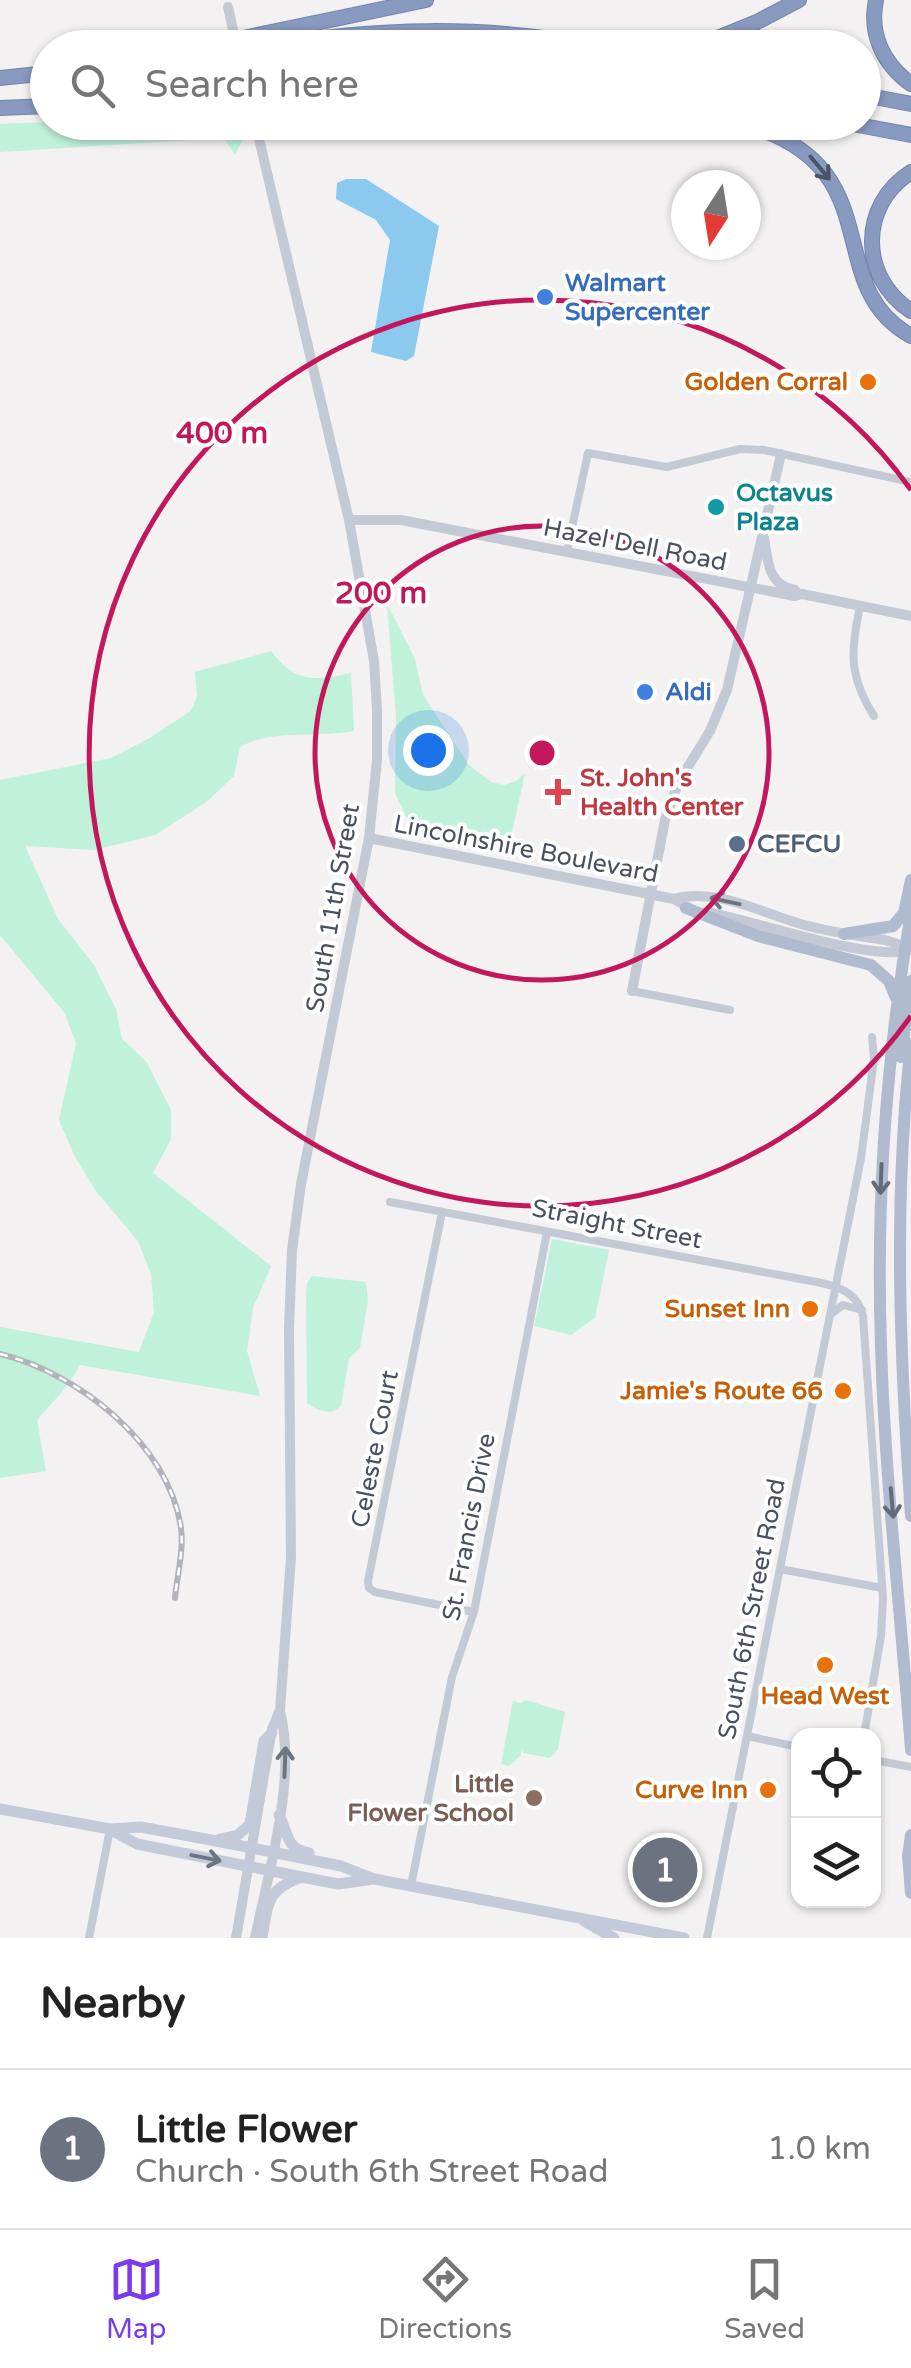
<!DOCTYPE html>
<html lang="en">
<head>
<meta charset="utf-8">
<style>
	body { margin:0; font-family:"Varela Round",sans-serif; background:#f6f6f6; color:#222 }
	.controls { position:absolute; right:30px; bottom:30px; display:grid; overflow:hidden; border-radius:20px; box-shadow:0 2px 8px #0004 }
	.controls button { width:90px; height:90px; display:grid; place-items:center; padding:0; border:0; border-bottom:2px solid #e0e0e0; background:#fff; color:#222; font:50px sans-serif }
	.compass { position:absolute; left:671px; top:170px; width:90px; height:90px; border-radius:50%; background:#fff; box-shadow:0 2px 8px #0004; rotate:192deg }
	.you { position:absolute; left:428px; top:750px; width:35px; height:35px; margin:-25px; border:8px solid #fff; border-radius:50%; background:#1a73e8; box-shadow:0 0 0 15px #1a73e833 }
	.badge { display:grid; place-items:center; width:65px; height:65px; border-radius:50%; background:#7c3aed; color:#fff; font-size:32px; font-weight:700 }
	.pin { position:absolute; translate:-50% -50%; border:5px solid #fff; box-shadow:0 2px 10px #0006 }
	.list { margin:0; padding:0; list-style:none }
	h2 { display:flex; justify-content:space-between; align-items:center; height:130px; margin:0; padding:0 40px; font-size:42px }
	h2 small { font-size:32px; font-weight:400; color:#767676 }
	.list li { display:grid; grid-template-columns:65px 1fr auto; gap:30px; align-items:center; box-sizing:border-box; height:160px; padding:0 40px; border-top:2px solid #e0e0e0 }
	.list b { display:block; font-size:38px; white-space:nowrap }
	.list p { margin:0; font-size:32px; white-space:nowrap; color:#767676 }
	.list em { font-size:32px; font-style:normal; color:#767676 }
	.icon { flex:none; width:55px; height:55px; fill:none; stroke:currentColor; stroke-width:2; stroke-linecap:round; stroke-linejoin:round }
	.map { position:relative; flex:none; width:911px; height:1938px; overflow:hidden }
	.search { position:absolute; background:#fff; box-shadow:0 2px 8px #0004; left:30px; right:30px; top:30px; height:110px; display:flex; align-items:center; gap:25px; box-sizing:border-box; padding:0 35px; border-radius:55px; color:#767676; font-size:38px }
	.sheet { height:290px; background:#fff }
	nav { display:flex; justify-content:space-around; align-items:center; box-sizing:border-box; height:140px; border-top:2px solid #e0e0e0; background:#fff; font-size:28px; color:#767676 }
	nav a { display:grid; justify-items:center; gap:5px }
	nav .on { color:#7c3aed }
	.map>svg:first-child { display:block }
</style>
</head>
<body>
<div class="map">
<svg width="911" height="1938" viewBox="0 0 911 1938">
	<rect width="100%" height="100%" fill="#f3f1f1"/>
	<path fill="#bff1db" d="M47,122L239,123L244,137L235,155L224,138L0,152V124Z
		M387,604L415,659L423,695L469,765L491,782L504,785L516,781L525,773L508,851L413,831L395,793L396,717Z
		M271,651C294,683 315,681 351,673L354,731C318,738 270,729 240,747L234,776L205,803L155,835L94,850L25,846L58,919L94,965L116,1009L122,1039L146,1061L171,1110V1139L153,1173L271,1266L253,1308L247,1351L260,1396L80,1365C66,1390 56,1398 37,1420L46,1471L0,1478V1327L139,1352L154,1312L151,1274L138,1241L96,1191L75,1157L59,1120L76,1043L64,1012L0,935V780L111,758L148,739L191,711L197,696L195,672Z
		M552,1239L609,1250L595,1318L571,1335L534,1326Z
		M312,1276L366,1282L368,1301L360,1348L349,1358L341,1406C330,1417 318,1410 307,1403L306,1296L307,1283Z
		M526,1700L565,1712L558,1749L550,1758L523,1753L522,1748L521,1755L509,1766L501,1764L513,1701L521,1703Z"/>
	<path fill="#8cc9ee" d="M346,179H366L439,226L414,356L406,361L371,352L390,240L376,220L336,199L337,183Z"/>
	<g fill="none" stroke-linecap="round" stroke-linejoin="round">
		<defs>
			<path id="motorway" d="M876,0C869,34 883,64 911,84
				M195,48L426,0
				M252,48C378,27 481,24 608,48
				M693,48L757,22L799,0
				M0,78L48,73
				M864,95L911,104
				M0,108L48,106
				M737,122C897,163 817,284 911,336
				M842,122L911,135
				M911,172C859,205 859,277 911,311"/>
		</defs>
		<use href="#motorway" stroke="#7385ac" stroke-width="16"/>
		<path stroke="#c4cad5" stroke-width="8" d="M567,551L588,453L667,467L740,449L764,450L911,482
			M860,606C851,651 848,675 874,716
			M632,991L730,1010
			M390,1202L790,1277C818,1283 856,1283 863,1316L883,1598L881,1636L864,1736
			M442,1212L368,1581L369,1588L375,1592L474,1612
			M831,1314L843,1305L862,1310
			M780,1569L882,1588
			M747,1736L798,1747
			M874,1760L911,1767
			M411,1886L452,1677L474,1612L547,1232
			M89,1938L110,1829
			M707,1938L861,1158L874,1059L872,1037"/>
		<path stroke="#c4cad5" stroke-width="10" d="M349,520H401L795,596L802,594L911,616
			M764,538C768,562 768,585 795,590
			M369,838L674,899L689,908
			M674,899C715,887 762,913 801,924C829,932 857,936 885,940L898,944L904,952
			M711,913C755,921 872,962 909,950
			M632,991L665,820L678,783L710,731L727,690L781,454
			M236,1938L272,1729L280,1710L291,1557L289,1329L292,1250L301,1184L369,838L377,760V710L374,661L349,520L255,122
			M255,1938C269,1869 297,1779 280,1711"/>
		<path stroke="#c3cada" stroke-width="11" d="M0,1809L110,1829L141,1827L232,1844L341,1866L374,1879L684,1938
			M279,1815C288,1832 285,1849 309,1853
			M111,1830L137,1844L302,1877L338,1884L374,1879
			M220,1839L238,1835L250,1824L264,1741L272,1733
			M584,1921L614,1938
			M262,1938C268,1904 266,1889 302,1877"/>
		<path stroke="#b0bbd0" stroke-width="12" d="M686,908L758,936L871,965L889,981L896,998
			M911,913C886,1057 876,1201 881,1346C885,1481 901,1615 911,1750
			M844,934L893,926L904,913L911,880
			M911,1044C893,1202 900,1358 911,1516
			M901,1057L911,981
			M911,1835L908,1856L911,1893"/>
		<use href="#motorway" stroke="#889ac0" stroke-width="14"/>
		<defs>
			<path id="rail" d="M0,1354C78,1373 169,1444 181,1528C184,1550 177,1576 175,1598"/>
		</defs>
		<use href="#rail" stroke="#b3b4bb" stroke-width="6"/>
		<use href="#rail" stroke="#fff" stroke-width="2.5" stroke-dasharray="8" stroke-linecap="butt"/>
		<path stroke="#c4cad5" stroke-width="10" d="M228,7L237,48"/>
	</g>
	<defs><path id="oneway-shaft" d="M-6 0H5M1.5-3L5.5 0L1.5 3" fill="none" stroke-width="1.6" stroke-linecap="round" stroke-linejoin="round" transform="scale(2.5)"/></defs>
	<use stroke="#4b5464" href="#oneway-shaft" transform="translate(820 168) rotate(50)"/>
	<g stroke="#6d7582">
		<use href="#oneway-shaft" transform="translate(725 901) rotate(-168)"/>
		<use href="#oneway-shaft" transform="translate(285 1762) rotate(-88)"/>
	</g>
	<g stroke="#626b7b">
		<use href="#oneway-shaft" transform="translate(881 1179) rotate(92)"/>
		<use href="#oneway-shaft" transform="translate(892 1503) rotate(85)"/>
	</g>
	<use stroke="#6d7584" href="#oneway-shaft" transform="translate(206 1858) rotate(11)"/>
	<g fill="none" stroke="#c2185b" stroke-width="5">
		<circle cx="542" cy="753" r="227"/>
		<path d="M911 1016A453 453 0 1 1 911 490"/>
	</g>
	<g fill="#3f7fe0" stroke="#fff" stroke-width="4">
		<circle cx="545" cy="297" r="10"/>
		<circle cx="645" cy="692" r="10"/>
	</g>
	<g fill="#e8710a" stroke="#fff" stroke-width="4">
		<circle cx="868" cy="382" r="10"/>
		<circle cx="810" cy="1309" r="10"/>
		<circle cx="843" cy="1391" r="10"/>
		<circle cx="825" cy="1665" r="10"/>
		<circle cx="768" cy="1790" r="10"/>
	</g>
	<circle fill="#0f9aa8" stroke="#fff" stroke-width="4" cx="716" cy="507" r="10"/>
	<path fill="#e0444e" stroke="#fff" stroke-width="4" d="M553 777h10v10h10v10h-10v10h-10v-10h-10v-10h10z"/>
	<circle fill="#5c6f8a" stroke="#fff" stroke-width="4" cx="737" cy="844" r="10"/>
	<circle fill="#8d6e63" stroke="#fff" stroke-width="4" cx="534" cy="1798" r="10"/>
	<g text-anchor="middle" dominant-baseline="central" stroke-width="8" stroke-linejoin="round" paint-order="stroke">
		<g font-size="25" font-weight="bold" fill="#366cbe" stroke="#fff" text-anchor="start">
			<text x="565" y="283">Walmart<tspan x="565" dy="29">Supercenter</tspan></text>
			<text x="665" y="692">Aldi</text>
		</g>
		<g font-size="25" font-weight="bold" fill="#c56008" stroke="#fff" text-anchor="end">
			<text x="848" y="382">Golden Corral</text>
			<text x="790" y="1309">Sunset Inn</text>
			<text x="823" y="1391">Jamie's Route 66</text>
			<text x="825" y="1696" text-anchor="middle">Head West</text>
			<text x="748" y="1790">Curve Inn</text>
		</g>
		<g font-size="25" font-weight="bold" fill="#0d838f" stroke="#fff" text-anchor="start">
			<text x="736" y="493">Octavus<tspan x="736" dy="29">Plaza</tspan></text>
		</g>
		<g font-size="25" fill="#48505f" stroke="#fff">
			<text transform="translate(635 545) rotate(11)">Hazel Dell Road</text>
			<text transform="translate(526 849) rotate(11)">Lincolnshire Boulevard</text>
			<text transform="translate(333 908) rotate(-80)">South 11th Street</text>
			<text transform="translate(617 1224) rotate(11)">Straight Street</text>
			<text transform="translate(375 1449) rotate(-79)">Celeste Court</text>
			<text transform="translate(469 1527) rotate(-79)">St. Francis Drive</text>
			<text transform="translate(752 1609) rotate(-79)">South 6th Street Road</text>
		</g>
		<g font-size="25" font-weight="bold" fill="#be3a42" stroke="#fff" text-anchor="start">
			<text x="580" y="778">St. John's<tspan x="580" dy="29">Health Center</tspan></text>
		</g>
		<g font-size="25" font-weight="bold" fill="#4e5e75" stroke="#fff" text-anchor="start">
			<text x="757" y="844">CEFCU</text>
		</g>
		<g font-size="25" font-weight="bold" fill="#785e54" stroke="#fff" text-anchor="end">
			<text x="514" y="1784">Little<tspan x="514" dy="29">Flower School</tspan></text>
		</g>
	</g>
	<circle cx="542" cy="753" r="15" fill="#c2185b" stroke="#fff" stroke-width="5"/>
	<g font-size="30" text-anchor="middle" font-weight="bold" fill="#c2185b" stroke="#fff" stroke-width="8" stroke-linejoin="round" paint-order="stroke">
		<text x="222" y="443">400 m</text>
		<text x="381" y="603">200 m</text>
	</g>
</svg>
<div class="controls">
<button><svg class="icon" aria-label="locate" viewBox="0 0 24 24"><circle cx="12" cy="12" r="6"/><path d="M12 2v4M12 18v4M2 12h4M18 12h4"/></svg></button>
<button><svg class="icon" aria-label="layers" viewBox="0 0 24 24"><path d="M12 4l9 5-9 5-9-5zM3 14l9 5 9-5"/></svg></button>
</div>
<svg class="compass" viewBox="-18 -18 36 36"><path d="M0-13l5 13h-10z" fill="#e53935"/><path d="M0 13l5-13h-10z" fill="#767676"/></svg>
<div class="you"></div>
<div class="pin badge" style="left:665px;top:1870px;background:#6b7280">1</div>
<div class="search"><svg class="icon" aria-label="search" viewBox="0 0 24 24"><circle cx="10" cy="10" r="6"/><path d="M15 15l6 6"/></svg>Search here</div>
</div>
<section class="sheet">
<h2>Nearby<small></small></h2>
<ul class="list">
<li><span class="badge" style="background:#6b7280">1</span><div><b>Little Flower</b><p>Church · South 6th Street Road</p></div><em>1.0 km</em></li>
</ul>
</section>
<nav>
<a class="on"><svg class="icon" aria-label="map" viewBox="0 0 24 24"><path d="M3 6l6-2 6 2 6-2v14l-6 2-6-2-6 2zM9 4v14M15 6v14"/></svg>Map</a>
<a><svg class="icon" aria-label="directions" viewBox="0 0 24 24"><path d="M12 3l9 9-9 9-9-9zM9 14v-3h6M13 9l2 2-2 2"/></svg>Directions</a>
<a><svg class="icon" aria-label="saved" viewBox="0 0 24 24"><path d="M7 4h10v16l-5-4-5 4z"/></svg>Saved</a>
</nav>
</body>
</html>
